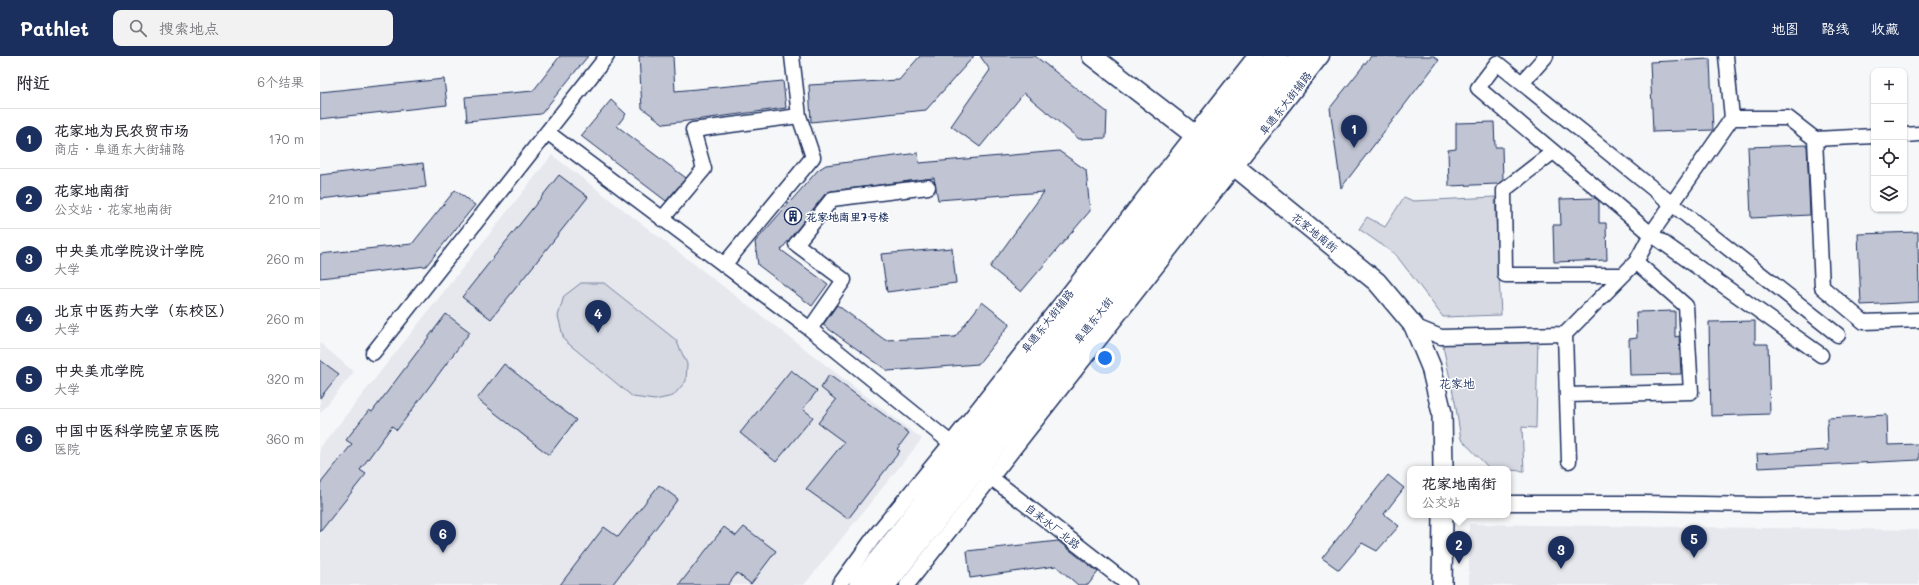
<!DOCTYPE html>
<html lang="zh">
<head>
<meta charset="utf-8">
<style>
	body { margin:0; font-family:Mali,"LXGW WenKai TC",sans-serif; background:#f2f2f3; color:#2b2b33 }
	.controls { position:absolute; right:12px; top:12px; display:grid; overflow:hidden; border-radius:8px; box-shadow:0 1px 3px #0004 }
	.controls button { width:36px; height:36px; display:grid; place-items:center; padding:0; border:0; border-bottom:1px solid #e1e1e2; background:#fff; color:#2b2b33; font:20px sans-serif }
	.you { position:absolute; left:785px; top:302px; width:14px; height:14px; margin:-10px; border:3px solid #fff; border-radius:50%; background:#1a73e8; box-shadow:0 0 0 6px #1a73e833 }
	.badge { display:grid; place-items:center; width:26px; height:26px; border-radius:50%; background:#1b2f5e; color:#fff; font-size:13px; font-weight:700 }
	.pin { position:absolute; translate:-50% -33px; filter:drop-shadow(0 1px 2px #0008) }
	.pin::after { content:''; position:absolute; top:21px; width:14px; height:12px; background:inherit; clip-path:polygon(0 0,100% 0,50% 100%) }
	.popup { position:absolute; left:1087px; top:410px; width:104px; height:52px; box-sizing:border-box; display:grid; place-content:center; border-radius:8px; background:#fff; filter:drop-shadow(0 1px 3px #0005); font-size:13px; white-space:nowrap; color:#7c7c81 }
	.popup b { font-size:15px; color:#2b2b33 }
	.popup::after { content:''; position:absolute; left:50%; top:100%; margin-left:-8px; border:8px solid transparent; border-top-color:#fff }
	.list { margin:0; padding:0; list-style:none }
	h2 { display:flex; justify-content:space-between; align-items:center; height:52px; margin:0; padding:0 16px; font-size:17px }
	h2 small { font-size:13px; font-weight:400; color:#7c7c81 }
	.list li { display:grid; grid-template-columns:26px 1fr auto; gap:12px; align-items:center; box-sizing:border-box; height:60px; padding:0 16px; border-top:1px solid #e1e1e2 }
	.list b { display:block; font-size:15px; white-space:nowrap }
	.list p { margin:0; font-size:13px; white-space:nowrap; color:#7c7c81 }
	.list em { font-size:13px; font-style:normal; color:#7c7c81 }
	.icon { flex:none; width:22px; height:22px; fill:none; stroke:currentColor; stroke-width:2; stroke-linecap:round; stroke-linejoin:round }
	.map { position:relative; flex:none; width:1599px; height:529px; overflow:hidden }
	header { display:flex; align-items:center; gap:24px; box-sizing:border-box; height:56px; padding:0 20px; background:#1b2f5e; color:#fff }
	header strong { font-size:19px }
	nav { display:flex; gap:22px; margin-inline-start:auto; font-size:14px }
	.search { width:280px; height:36px; background:#f2f2f3; display:flex; align-items:center; gap:10px; box-sizing:border-box; padding:0 14px; border-radius:8px; color:#7c7c81; font-size:15px }
	main { display:flex }
	aside { flex:1; background:#fff }
	.map>svg:first-child { display:block }
</style>
</head>
<body>
<header>
<strong>Pathlet</strong>
<div class="search"><svg class="icon" aria-label="search" viewBox="0 0 24 24"><circle cx="10" cy="10" r="6"/><path d="M15 15l6 6"/></svg>搜索地点</div>
<nav><a>地图</a><a>路线</a><a>收藏</a></nav>
</header>
<main>
<aside>
<h2>附近<small>6个结果</small></h2>
<ul class="list">
<li><span class="badge">1</span><div><b>花家地为民农贸市场</b><p>商店 · 阜通东大街辅路</p></div><em>170 m</em></li>
<li><span class="badge">2</span><div><b>花家地南街</b><p>公交站 · 花家地南街</p></div><em>210 m</em></li>
<li><span class="badge">3</span><div><b>中央美术学院设计学院</b><p>大学</p></div><em>260 m</em></li>
<li><span class="badge">4</span><div><b>北京中医药大学（东校区）</b><p>大学</p></div><em>260 m</em></li>
<li><span class="badge">5</span><div><b>中央美术学院</b><p>大学</p></div><em>320 m</em></li>
<li><span class="badge">6</span><div><b>中国中医科学院望京医院</b><p>医院</p></div><em>360 m</em></li>
</ul>
</aside>
<div class="map">
<svg width="1599" height="529" viewBox="0 0 1599 529">
	<rect width="100%" height="100%" fill="#f6f7f9"/>
	<filter id="ink" filterUnits="userSpaceOnUse"><feTurbulence type="fractalNoise" baseFrequency=".025" numOctaves="2"/><feDisplacementMap in="SourceGraphic" scale="8" xChannelSelector="R" yChannelSelector="G"/><feConvolveMatrix kernelMatrix="1 2 1 2 8 2 1 2 1" color-interpolation-filters="sRGB"/></filter>
	<g filter="url(#ink)">
		<path fill="#e6e8ee" d="M232,99L602,383L484,529H0V392Z
			M0,287L34,316L0,357Z
			M1149,468L1599,474V529H1149Z"/>
		<path fill="#d6d9e2" stroke="#7884a0" d="M1084,141L1093,145L1175,141L1181,259L1123,261L1076,199L1039,173L1047,161L1065,171Z
			M261,227H284L356,284L367,308L366,325L353,340L335,344L313,341L244,284L238,260L244,240Z
			M1218,278L1216,372L1202,371L1204,415L1170,413L1141,383L1135,346L1121,281Z"/>
		<path fill="#c0c4d3" stroke="#1b2f5e" d="M240,0H268L221,58L147,65L145,41L213,35Z
			M319,0H353L355,35L463,25L466,52L344,68L322,52Z
			M600,0H654L606,54L491,66L489,29L579,24Z
			M660,0H715L787,56L786,82L759,83L704,37L660,91L631,70L670,14Z
			M1051,0H1114L1119,4L1021,132L1010,52Z
			M1390,3L1393,74L1333,76L1330,6Z
			M124,23L127,49L0,63V36Z
			M291,44L306,58L297,70L366,122L346,145L261,80Z
			M1174,66L1175,91H1182L1183,124L1178,128L1129,130L1128,94L1136,93V67Z
			M1487,89L1490,159L1431,162L1428,91Z
			M739,95L766,114L770,155L701,236L670,211L724,136L618,144L614,122L511,135L505,138L461,194L508,228L492,250L438,209L435,186L498,114L506,109L598,97L599,107Z
			M103,107L106,131L0,143V119Z
			M239,119L268,141L171,263L142,241Z
			M135,134L155,149L106,210L0,222V198L92,188Z
			M1275,142L1279,145V167H1286L1287,204L1234,206L1233,169H1241L1240,143Z
			M1598,176L1599,246L1541,249L1538,178Z
			M632,192L636,227L567,236L561,198Z
			M662,246L690,268L658,308L568,315L503,269L517,249L565,284L635,281Z
			M1355,255V281L1359,280L1361,318L1310,319L1309,283L1317,282L1316,256Z
			M126,258L150,276L77,374L72,370L40,414L46,418L0,476V428L32,388L26,384L49,354L52,356Z
			M1435,265V288H1448L1450,358L1391,360L1389,266Z
			M0,304L19,318L0,342Z
			M184,308L256,364L229,399L157,343Z
			M471,314L497,335L483,353L493,361L456,406L420,377Z
			M509,319L589,377L577,393L580,395L528,463L486,433L524,386L498,367L516,344L501,332Z
			M1567,359L1568,389L1599,388V404L1438,412L1437,398L1508,394L1507,362Z
			M1068,419L1084,432L1064,458L1079,470L1057,495L1042,487L1019,514L1002,502Z
			M339,429L358,443L292,529H240L284,471L298,481Z
			M404,471L416,480L424,471L456,495L431,528L417,517L408,529H359Z
			M738,485L778,516L768,529H758L736,510L650,522L647,495Z"/>
		<g fill="none" stroke-linecap="round" stroke-linejoin="round">
			<defs>
				<path id="street" d="M1406,0L1412,62H1468L1495,83L1554,80
					M1202,27L1226,0
					M227,76L490,273L637,392
					M1584,79L1599,78
					M1495,83L1502,231L1544,266L1599,264
					M1233,96L1184,134L1185,219H1303
					M342,163L384,113L373,74L479,60
					M404,209L493,101L479,60L472,0
					M1094,270L1121,281L1245,278L1316,206L1331,178L1412,62
					M490,273L524,224L476,188L512,143L608,131
					M1245,278L1249,405
					M53,297L287,0
					M1501,299L1331,178L1158,32L1177,7L1352,148L1518,279
					M1247,339L1371,336L1366,250L1316,206
					M664,416L809,529
					M1188,447H1324L1439,449L1599,447
					M519,529L554,481L631,387L935,0
					M587,529L1002,0"/>
				<path id="secondary" d="M772,0L902,100L1057,226L1094,270L1111,311L1122,357L1123,413
					M1122,529L1123,459"/>
				<path id="primary" d="M540,529L956,0
					M564,529L982,0"/>
			</defs>
			<use href="#street" stroke="#1b2f5e" stroke-width="17"/>
			<use href="#secondary" stroke="#1b2f5e" stroke-width="22"/>
			<use href="#primary" stroke="#1b2f5e" stroke-width="25"/>
			<use href="#street" stroke="#fff" stroke-width="14"/>
			<use href="#secondary" stroke="#fff" stroke-width="19"/>
			<use href="#primary" stroke="#fff" stroke-width="22"/>
		</g>
	</g>
	<defs>
		<symbol id="building-ring" viewBox="-11 -11 22 22"><circle r="9.5" fill="#fff" stroke="#1b2f5e" stroke-width="1.5"/><path d="M-4-6H4V6H1V3H-1V6H-4ZM-2.5-4.3h1.7v1.8h-1.7ZM.8-4.3h1.7v1.8H.8ZM-2.5-1h1.7V.8h-1.7ZM.8-1h1.7V.8H.8Z" fill="#1b2f5e"/></symbol>
	</defs>
	<g fill-rule="evenodd">
		<use href="#building-ring" x="463" y="150" width="20" height="20"/>
	</g>
	<g text-anchor="middle" dominant-baseline="central" stroke-width="3" stroke-linejoin="round" paint-order="stroke">
		<g font-size="11" fill="#1b2f5e" stroke="#fff">
			<text transform="translate(965 47) rotate(-52)">阜通东大街辅路</text>
			<text transform="translate(995 176) rotate(39)">花家地南街</text>
			<text transform="translate(773 264) rotate(-52)">阜通东大街</text>
			<text transform="translate(727 265) rotate(-52)">阜通东大街辅路</text>
			<text transform="translate(733 470) rotate(38)">自来水厂北路</text>
		</g>
		<g font-size="11" font-weight="bold" fill="#1b2f5e" stroke="#fff" text-anchor="start">
			<text x="486" y="160">花家地南里7号楼</text>
		</g>
		<g font-size="12" fill="#1b2f5e" stroke="#fff">
			<text x="1137" y="327">花家地</text>
		</g>
	</g>
</svg>
<div class="controls">
<button>+</button>
<button>−</button>
<button><svg class="icon" aria-label="locate" viewBox="0 0 24 24"><circle cx="12" cy="12" r="6"/><path d="M12 2v4M12 18v4M2 12h4M18 12h4"/></svg></button>
<button><svg class="icon" aria-label="layers" viewBox="0 0 24 24"><path d="M12 4l9 5-9 5-9-5zM3 14l9 5 9-5"/></svg></button>
</div>
<div class="you"></div>
<div class="pin badge" style="left:1034px;top:92px">1</div>
<div class="pin badge" style="left:1139px;top:508px">2</div>
<div class="popup"><b>花家地南街</b>公交站</div>
<div class="pin badge" style="left:1241px;top:513px">3</div>
<div class="pin badge" style="left:278px;top:277px">4</div>
<div class="pin badge" style="left:1374px;top:502px">5</div>
<div class="pin badge" style="left:123px;top:497px">6</div>
</div>
</main>
</body>
</html>
